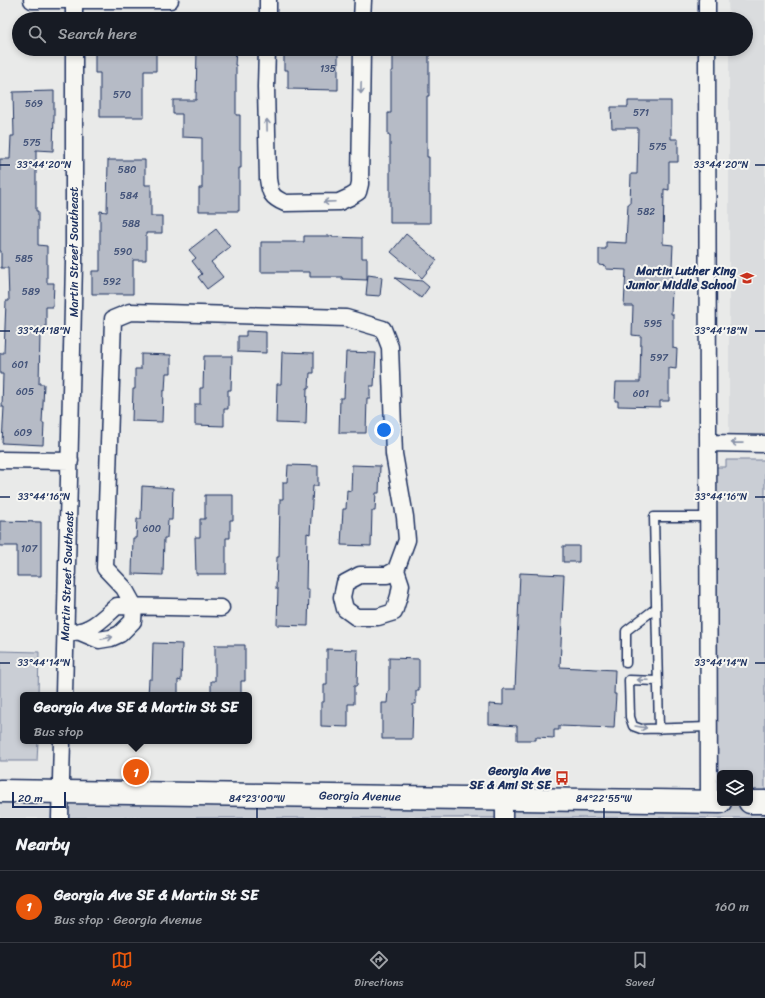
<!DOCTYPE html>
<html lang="en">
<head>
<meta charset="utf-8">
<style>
	body { margin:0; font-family:Sriracha,sans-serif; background:#242831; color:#f1f3f6 }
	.controls { position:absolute; right:12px; bottom:12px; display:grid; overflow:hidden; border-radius:6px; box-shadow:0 2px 6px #0003 }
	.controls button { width:36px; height:36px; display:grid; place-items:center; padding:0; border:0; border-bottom:1px solid #363941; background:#171b24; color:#f1f3f6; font:20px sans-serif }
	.scale { position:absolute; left:12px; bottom:10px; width:54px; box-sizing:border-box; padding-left:4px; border:2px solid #1b2f5e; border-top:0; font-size:11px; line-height:14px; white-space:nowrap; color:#1b2f5e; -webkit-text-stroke:3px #f6f6f2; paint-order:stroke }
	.you { position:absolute; left:384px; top:430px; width:14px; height:14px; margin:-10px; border:3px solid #fff; border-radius:50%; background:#1a73e8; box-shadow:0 0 0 6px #1a73e833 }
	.badge { display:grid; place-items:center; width:26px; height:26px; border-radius:50%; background:#ea580c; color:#fff; font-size:13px; font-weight:700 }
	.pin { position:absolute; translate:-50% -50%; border:2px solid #fff; box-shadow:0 1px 4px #0006 }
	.popup { position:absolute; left:20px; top:692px; width:232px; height:52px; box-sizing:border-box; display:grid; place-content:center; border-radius:6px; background:#171b24; filter:drop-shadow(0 1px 3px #0005); font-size:13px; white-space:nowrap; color:#9ea1a6 }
	.popup b { font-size:15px; color:#f1f3f6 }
	.popup::after { content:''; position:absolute; left:50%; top:100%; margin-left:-8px; border:8px solid transparent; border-top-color:#171b24 }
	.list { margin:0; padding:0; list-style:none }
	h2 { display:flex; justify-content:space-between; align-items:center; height:52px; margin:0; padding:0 16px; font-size:17px }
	h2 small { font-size:13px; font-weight:400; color:#9ea1a6 }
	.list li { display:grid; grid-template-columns:26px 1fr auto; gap:12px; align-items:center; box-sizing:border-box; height:72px; padding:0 16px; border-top:1px solid #363941 }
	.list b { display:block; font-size:15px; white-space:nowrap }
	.list p { margin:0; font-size:13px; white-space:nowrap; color:#9ea1a6 }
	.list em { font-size:13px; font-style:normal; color:#9ea1a6 }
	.icon { flex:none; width:22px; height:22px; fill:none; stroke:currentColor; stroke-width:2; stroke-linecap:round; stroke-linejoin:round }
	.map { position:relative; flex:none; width:765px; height:818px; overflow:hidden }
	.search { position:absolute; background:#171b24; box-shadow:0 2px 6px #0003; left:12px; right:12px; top:12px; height:44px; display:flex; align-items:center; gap:10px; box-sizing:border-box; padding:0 14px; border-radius:22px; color:#9ea1a6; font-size:15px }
	.sheet { height:124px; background:#171b24 }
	nav { display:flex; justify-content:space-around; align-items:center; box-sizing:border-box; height:56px; border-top:1px solid #363941; background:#171b24; font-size:11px; color:#9ea1a6 }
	nav a { display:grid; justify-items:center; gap:2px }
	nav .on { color:#ea580c }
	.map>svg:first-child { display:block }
</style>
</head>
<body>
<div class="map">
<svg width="765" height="818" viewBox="0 0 765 818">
	<rect width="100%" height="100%" fill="#e9eae9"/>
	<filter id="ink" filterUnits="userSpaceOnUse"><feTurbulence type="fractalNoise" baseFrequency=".025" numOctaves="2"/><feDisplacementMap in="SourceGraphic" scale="8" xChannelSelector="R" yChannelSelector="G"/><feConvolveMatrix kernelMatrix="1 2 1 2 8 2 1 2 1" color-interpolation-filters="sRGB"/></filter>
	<g filter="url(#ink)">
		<path fill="#dadcde" d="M728,0H765V442L729,441V49H746V19H729Z
			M0,791L61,792L60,818H0Z"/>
		<path fill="#caced5" stroke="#727e9a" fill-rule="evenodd" d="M726,460H765V818H58L59,794L706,810L701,467H726ZM720,773H750V803H720Z
			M0,651L39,652L38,695H23V741H38L37,761H0Z"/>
		<path fill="#b6bbc6" stroke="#1b2f5e" d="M95,49H156V71H144V117H100V73H95Z
			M197,49H236L235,65H236V115H240V150H241V168H239V211H199V188H202V138L182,137V114H173V100H196Z
			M287,49H338V90L288,89V70H284V55H287Z
			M393,49H429V96H427V157H429V194H430V223H390V135H388V113H391V71H393Z
			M54,91V116L53,151L36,150V211H38V245L47,246V283H54L53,307H46V335L40,334L39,384H44L42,423H44L43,445L2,443L4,407H2L3,374H0V353H4L6,301H9L8,268H1V251H0V159H10L11,136H14L13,92Z
			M628,101H671V139H678V162H669V190L664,189L663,244L673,245L671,288H672L671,314H673V348L677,349L676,369L669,368V401H660V407L618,406V401H615L616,382H640L641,336L632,335L633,306H624L626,270L606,269V266L599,265V249H606V242L626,243L628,204H630L631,174H637L638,128H612L611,107H628Z
			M108,160H145V185H151V216H162V233H146V260H133V294H92V271H100V211L107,212Z
			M216,229L230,247L211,262L223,277L207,289L198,277L202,274L192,261L196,258L189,250Z
			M406,234L437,260L422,278L391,252Z
			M304,236H332V237L362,238V258H367V280L342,279V277H310V272H261V242H304Z
			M368,275L382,277L380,296L366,295Z
			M395,278L422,281L429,287L421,298Z
			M246,331L266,332V353L238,352V336H246Z
			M282,352L314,353V373H310L309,388H307L306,424L276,423L277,384H281Z
			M346,352L376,353L374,386H370V398H367L366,433H339L340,398H344Z
			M141,354L171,355V373H166L165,391H163L162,422L132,421L133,389H135V369H141Z
			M204,356H232L231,390H228V409H224V426L195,425V404H200V388H203Z
			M288,465L318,466V486H313L310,534L307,533L306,590H309L308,626L277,625L278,589H276L277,557H279L280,499H283V482H287Z
			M352,465L380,466L379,493H376L375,511H372L371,546L341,545L343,509H346L347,490L351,491Z
			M142,486L173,488L172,520H168L167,538H164L163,575L132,574L133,538H136L137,519H141Z
			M205,495H233V520H230V538H226V574H196L195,537H200V519H205Z
			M0,521L41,522V576H17V546H0Z
			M563,546H579V562H563Z
			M520,573L564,575L560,667L615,670L614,694H616L614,728L559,726V730H554V738L536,737V740H517V726L489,724V704L503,705V689H515Z
			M153,643L182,644L181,681L178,680V695H148L149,679H152Z
			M215,645H245V681H241V695H211V681H215Z
			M327,649L358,650L357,686H354V704H348V727L321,726V702H324V685H327Z
			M389,658L419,659V691H416V704H413L412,739H382V703H387L388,691H389Z"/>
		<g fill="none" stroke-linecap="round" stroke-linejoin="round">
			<defs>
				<path id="service" d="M626,663V631L656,608
					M658,681L629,680L630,717L633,726L641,729L709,727
					M659,729L654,517H708"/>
				<path id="minor" d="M32,0H170
					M74,0V19
					M707,0V19
					M268,19V0
					M362,19L363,0
					M267,49L266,87L268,179C270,193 271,197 285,203L339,202L350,197L358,192L360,184L362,49
					M707,49L709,802
					M709,443L765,444
					M0,460L70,461
					M74,632C92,631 104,617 117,606L221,608
					M80,632L99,640L111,638L120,634L133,621L134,606L124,588L105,568L113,319L130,312L346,318L383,329L390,347L394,454L405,517L407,540L396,570L387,575H360L345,583L342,597L345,609L356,617H378L394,612L399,596L401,585L396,570
					M64,695L74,263V49
					M504,798V818
					M60,818L62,741"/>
				<path id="secondary" d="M0,791L720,802
					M750,802H765"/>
			</defs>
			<use href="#service" stroke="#1b2f5e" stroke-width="11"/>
			<use href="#minor" stroke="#1b2f5e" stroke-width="19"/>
			<use href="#secondary" stroke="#1b2f5e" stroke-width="25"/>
			<use href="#service" stroke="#f6f6f2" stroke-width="8"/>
			<use href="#minor" stroke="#f6f6f2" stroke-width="16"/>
			<use href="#secondary" stroke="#f6f6f2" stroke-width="22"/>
		</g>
		<defs><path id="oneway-shaft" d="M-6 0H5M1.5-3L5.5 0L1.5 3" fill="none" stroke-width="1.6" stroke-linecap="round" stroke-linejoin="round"/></defs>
		<g stroke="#8892a8">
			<use href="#oneway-shaft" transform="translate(361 88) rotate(91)"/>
			<use href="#oneway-shaft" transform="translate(267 125) rotate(-91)"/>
			<use href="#oneway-shaft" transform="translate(329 202) rotate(178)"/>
			<use href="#oneway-shaft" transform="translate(737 443) rotate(-179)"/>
			<use href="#oneway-shaft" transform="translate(107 638) rotate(-11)"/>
			<use href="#oneway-shaft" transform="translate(643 680) rotate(-178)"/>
			<use href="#oneway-shaft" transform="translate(641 727) rotate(10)"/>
		</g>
	</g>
	<path fill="none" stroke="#1b2f5e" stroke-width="1.5" d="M0,165H10M755,165H765M0,331H10M755,331H765M0,497H10M755,497H765M0,663H10M755,663H765M257,808V818M604,808V818"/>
	<defs>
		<symbol id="school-bare" viewBox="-9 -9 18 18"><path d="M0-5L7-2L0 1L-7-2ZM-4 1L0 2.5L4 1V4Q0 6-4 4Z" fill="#c8321e" stroke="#f6f6f2" stroke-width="2.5" paint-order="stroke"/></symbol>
		<symbol id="bus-bare" viewBox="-9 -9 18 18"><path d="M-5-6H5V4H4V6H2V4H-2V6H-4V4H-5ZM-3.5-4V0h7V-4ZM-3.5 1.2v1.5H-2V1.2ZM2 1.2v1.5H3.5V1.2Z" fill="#c8321e" stroke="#f6f6f2" stroke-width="2.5" paint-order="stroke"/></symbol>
	</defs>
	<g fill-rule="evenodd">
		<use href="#school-bare" x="737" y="268" width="20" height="20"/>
		<use href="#bus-bare" x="552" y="768" width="20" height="20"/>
	</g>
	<g text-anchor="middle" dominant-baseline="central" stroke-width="4" stroke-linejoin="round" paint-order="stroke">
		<g font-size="10" fill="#425278">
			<text x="328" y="69">135</text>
			<text x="122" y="95">570</text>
			<text x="34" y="104">569</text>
			<text x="641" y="113">571</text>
			<text x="32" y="143">575</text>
			<text x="658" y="147">575</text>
			<text x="127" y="170">580</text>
			<text x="129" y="196">584</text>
			<text x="646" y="212">582</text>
			<text x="131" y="224">588</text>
			<text x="123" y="252">590</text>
			<text x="24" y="259">585</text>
			<text x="112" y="282">592</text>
			<text x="31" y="292">589</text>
			<text x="653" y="324">595</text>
			<text x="659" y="358">597</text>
			<text x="20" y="365">601</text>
			<text x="25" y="392">605</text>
			<text x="641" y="394">601</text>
			<text x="23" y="433">609</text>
			<text x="152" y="529">600</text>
			<text x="29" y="549">107</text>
		</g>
		<g font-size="12" fill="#1b2f5e" stroke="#f6f6f2">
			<text transform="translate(74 252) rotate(-90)">Martin Street Southeast</text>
			<text transform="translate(67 576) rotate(-88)">Martin Street Southeast</text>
			<text transform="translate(360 796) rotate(1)">Georgia Avenue</text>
		</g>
		<g font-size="12" font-weight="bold" fill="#1b2f5e" stroke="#f6f6f2" text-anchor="end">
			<text x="736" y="271">Martin Luther King<tspan x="736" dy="14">Junior Middle School</tspan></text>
			<text x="551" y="771">Georgia Ave<tspan x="551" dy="14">SE &amp; Ami St SE</tspan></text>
		</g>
	</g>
	<g font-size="10" text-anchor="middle" fill="#1b2f5e" stroke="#f6f6f2" stroke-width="4" stroke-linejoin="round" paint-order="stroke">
		<text x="44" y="168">33°44'20"N</text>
		<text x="721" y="168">33°44'20"N</text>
		<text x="44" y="334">33°44'18"N</text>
		<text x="721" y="334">33°44'18"N</text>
		<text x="44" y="500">33°44'16"N</text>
		<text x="721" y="500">33°44'16"N</text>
		<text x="44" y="666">33°44'14"N</text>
		<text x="721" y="666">33°44'14"N</text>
		<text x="257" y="802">84°23'00"W</text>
		<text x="604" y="802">84°22'55"W</text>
	</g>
</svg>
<div class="controls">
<button><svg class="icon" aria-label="layers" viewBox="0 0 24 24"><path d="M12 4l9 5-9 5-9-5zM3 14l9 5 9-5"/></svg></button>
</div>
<div class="scale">20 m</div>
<div class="you"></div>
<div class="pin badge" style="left:136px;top:772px">1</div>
<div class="popup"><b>Georgia Ave SE &amp; Martin St SE</b>Bus stop</div>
<div class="search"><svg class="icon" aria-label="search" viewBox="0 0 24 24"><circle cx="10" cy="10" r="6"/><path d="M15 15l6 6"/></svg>Search here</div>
</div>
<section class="sheet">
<h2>Nearby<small></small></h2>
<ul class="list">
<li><span class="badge">1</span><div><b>Georgia Ave SE &amp; Martin St SE</b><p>Bus stop · Georgia Avenue</p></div><em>160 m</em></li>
</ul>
</section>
<nav>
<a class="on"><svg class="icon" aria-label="map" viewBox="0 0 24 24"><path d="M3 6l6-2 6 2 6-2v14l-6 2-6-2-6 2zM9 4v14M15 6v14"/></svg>Map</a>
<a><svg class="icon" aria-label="directions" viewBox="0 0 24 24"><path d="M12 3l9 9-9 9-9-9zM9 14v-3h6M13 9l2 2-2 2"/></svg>Directions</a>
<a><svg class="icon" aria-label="saved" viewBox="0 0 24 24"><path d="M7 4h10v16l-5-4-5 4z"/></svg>Saved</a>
</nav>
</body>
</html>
